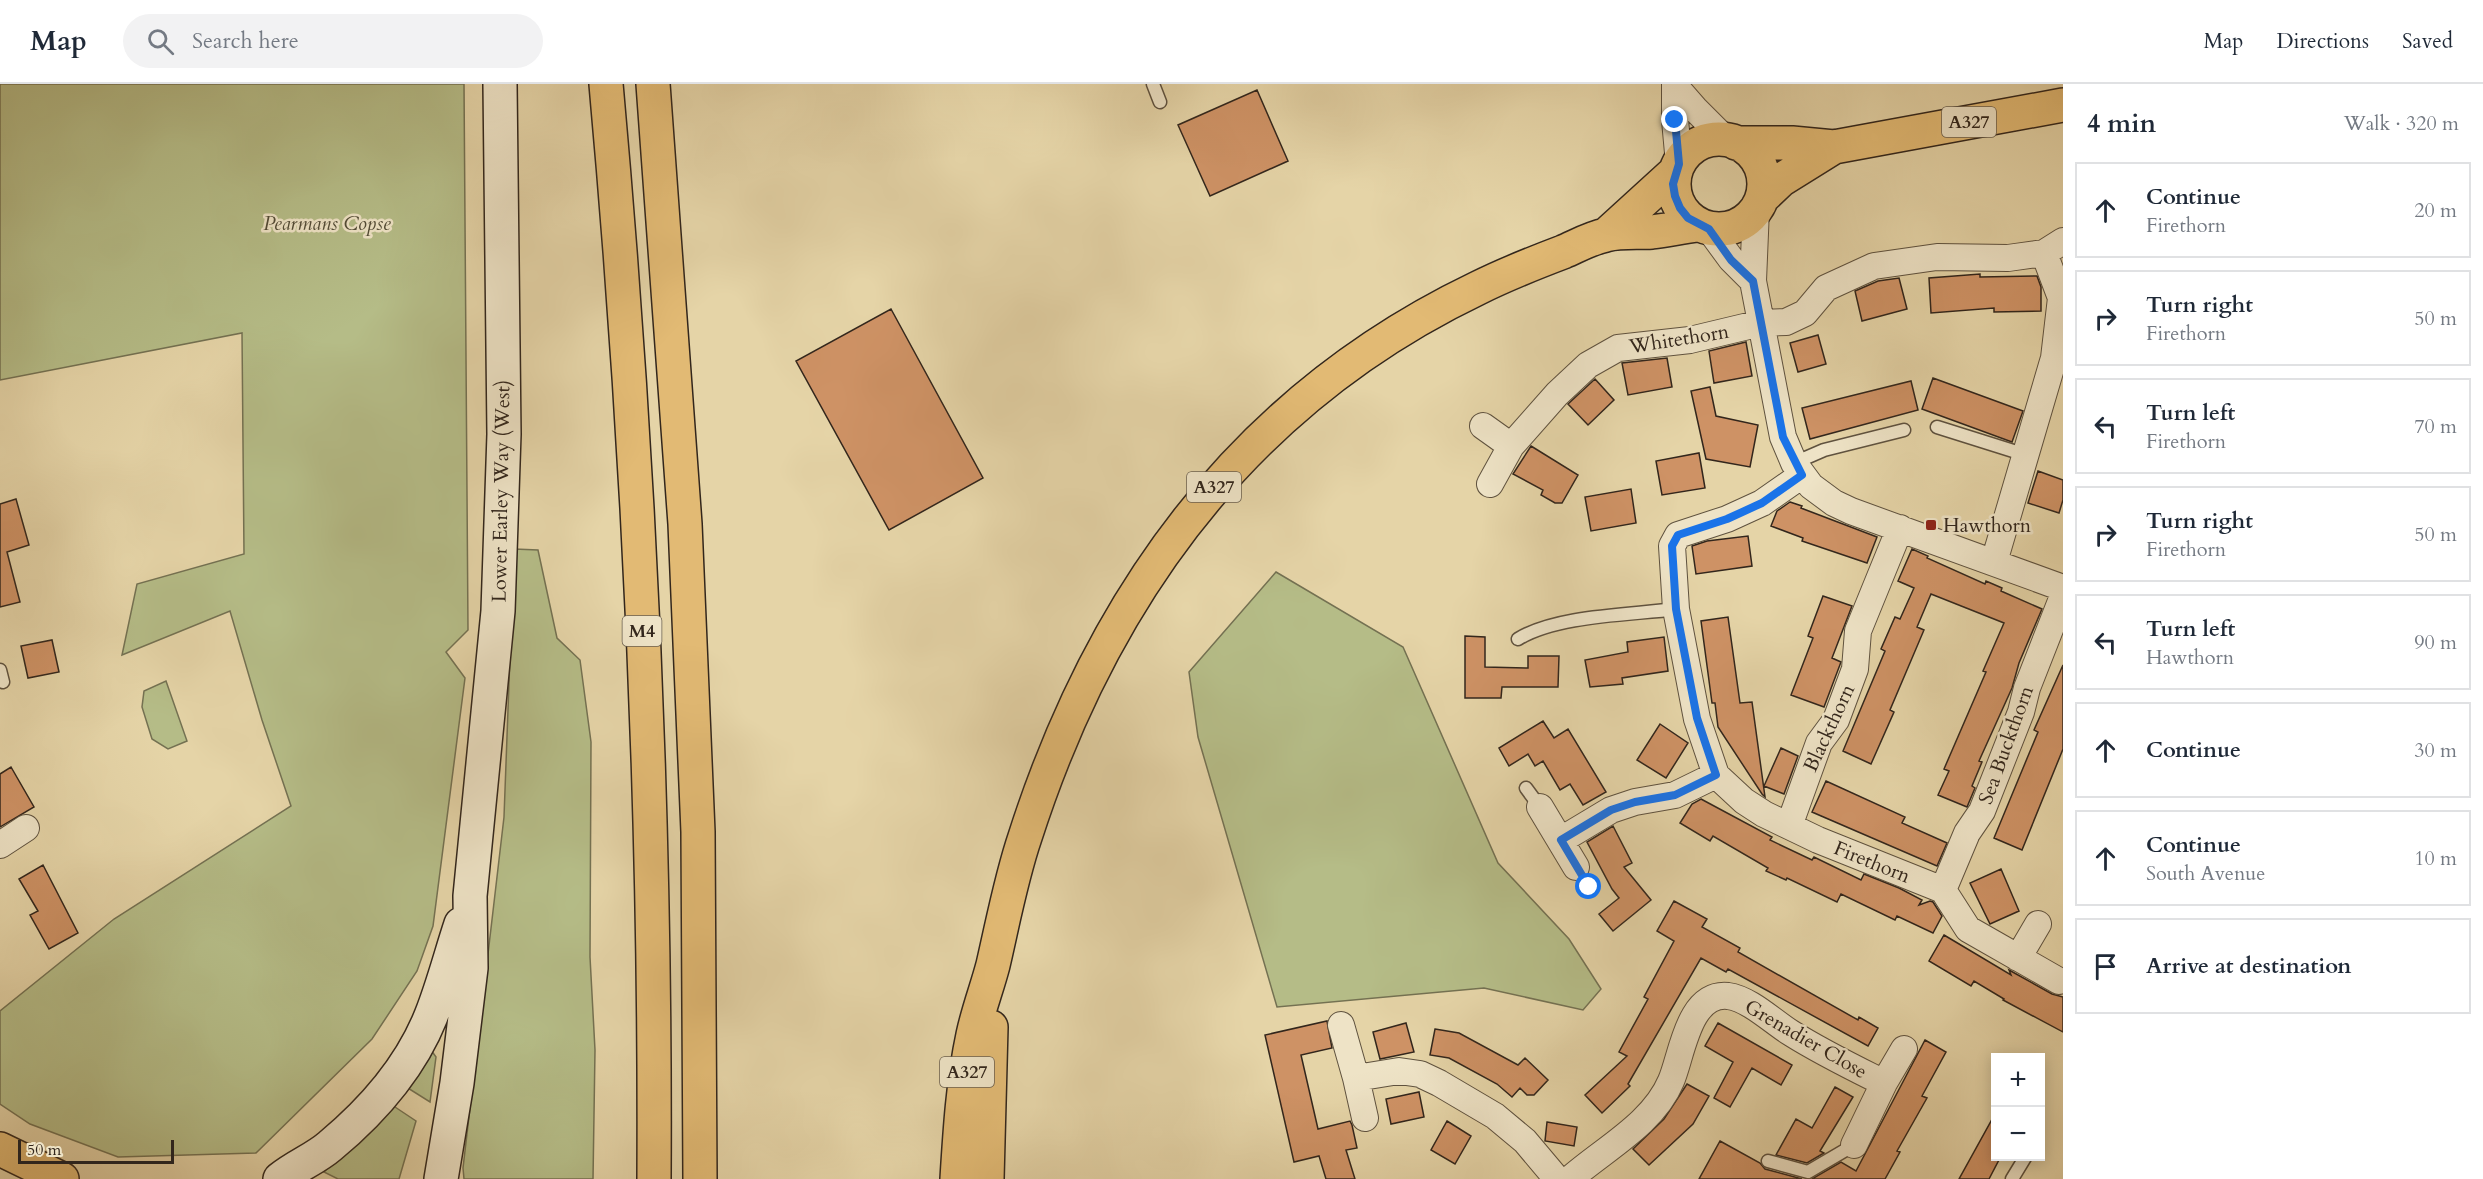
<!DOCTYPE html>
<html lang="en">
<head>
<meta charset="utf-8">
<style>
	body { margin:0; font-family:Cardo,serif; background:#f2f2f3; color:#1f2937 }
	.controls { position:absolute; right:18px; bottom:18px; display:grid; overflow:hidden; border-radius:0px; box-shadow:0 3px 15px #0003 }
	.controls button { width:54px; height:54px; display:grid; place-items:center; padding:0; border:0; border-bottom:2px solid #e0e1e3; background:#fff; color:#1f2937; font:30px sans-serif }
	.scale { position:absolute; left:18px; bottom:15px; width:156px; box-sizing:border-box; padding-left:6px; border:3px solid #32261c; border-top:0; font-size:16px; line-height:21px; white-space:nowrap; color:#32261c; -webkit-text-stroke:4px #eee3c6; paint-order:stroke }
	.stop { position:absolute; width:18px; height:18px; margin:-14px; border:4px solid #1a73e8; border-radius:50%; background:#fff }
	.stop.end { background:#1a73e8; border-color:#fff; box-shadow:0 2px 6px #0008 }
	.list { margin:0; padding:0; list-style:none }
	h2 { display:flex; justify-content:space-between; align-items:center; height:78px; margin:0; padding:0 24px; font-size:26px }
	h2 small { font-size:20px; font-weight:400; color:#747a83 }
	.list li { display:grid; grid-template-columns:39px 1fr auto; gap:18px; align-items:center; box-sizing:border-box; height:96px; margin:0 12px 12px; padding:0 12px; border:2px solid #e0e1e3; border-radius:0px }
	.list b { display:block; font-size:22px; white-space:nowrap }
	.list p { margin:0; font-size:20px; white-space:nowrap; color:#747a83 }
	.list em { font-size:20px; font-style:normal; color:#747a83 }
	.icon { flex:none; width:33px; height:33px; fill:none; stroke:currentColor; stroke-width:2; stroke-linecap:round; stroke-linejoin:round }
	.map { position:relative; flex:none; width:2063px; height:1095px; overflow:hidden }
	header { display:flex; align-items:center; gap:36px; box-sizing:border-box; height:84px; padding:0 30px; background:#fff; border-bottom:2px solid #e0e1e3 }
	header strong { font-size:28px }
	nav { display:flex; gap:33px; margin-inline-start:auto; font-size:21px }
	.search { width:420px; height:54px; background:#f2f2f3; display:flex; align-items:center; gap:15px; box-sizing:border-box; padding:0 21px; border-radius:33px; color:#747a83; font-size:22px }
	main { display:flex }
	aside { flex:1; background:#fff }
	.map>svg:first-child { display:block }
</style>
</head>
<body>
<header>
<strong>Map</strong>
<div class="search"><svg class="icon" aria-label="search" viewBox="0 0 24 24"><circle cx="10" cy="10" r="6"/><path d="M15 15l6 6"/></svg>Search here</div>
<nav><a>Map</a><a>Directions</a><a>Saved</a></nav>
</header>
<main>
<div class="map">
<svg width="2063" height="1095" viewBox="0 0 2063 1095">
	<rect width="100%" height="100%" fill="#e5d4a7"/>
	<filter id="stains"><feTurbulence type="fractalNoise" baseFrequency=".00333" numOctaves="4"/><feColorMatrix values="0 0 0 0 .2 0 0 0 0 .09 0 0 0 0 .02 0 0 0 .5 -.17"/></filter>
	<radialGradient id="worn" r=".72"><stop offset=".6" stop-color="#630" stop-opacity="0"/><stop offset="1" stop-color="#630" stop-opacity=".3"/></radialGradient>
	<path fill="#b5bc87" stroke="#747152" stroke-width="1.5" d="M0,0H464L468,546L446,568L465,594L433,842L417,887L372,955L256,1069L118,1073L30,1040L0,1020V927L114,835L291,722L262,636L230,527L122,571L137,500L244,470L242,249L0,296Z
		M514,465L538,466L557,554L580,576L591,658L590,873L595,966L593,1095H464L463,1084L504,733Z
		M1276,488L1403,563L1498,779L1569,855L1601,905L1583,926L1484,904L1277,923L1198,653L1189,588Z
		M166,597L187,657L168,665L152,655L142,623L144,607Z
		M431,966L436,973L430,1018L403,1001Z
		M389,1019L416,1037L399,1095H338L324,1088Z"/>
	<path fill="#ce9265" stroke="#32261c" stroke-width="1.5" d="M1257,6L1288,77L1210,112L1178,41Z
		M1980,190V193L2037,192L2041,203V227L1994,228V224L1931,229L1929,194Z
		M1899,194L1907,225L1862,237L1855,207L1878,197Z
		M891,225L983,394L889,446L796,277Z
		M1818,251L1826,280L1798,288L1790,259Z
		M1746,258L1752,292L1714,299L1709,267Z
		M1667,274L1672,303L1628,311L1622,279Z
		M1933,294L2023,327L2012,358L1922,325Z
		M1595,295L1614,316L1588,341L1568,320Z
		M1911,297L1918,326L1810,355L1802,324Z
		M1710,303L1716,332L1758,341L1750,383L1706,375L1691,307Z
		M1531,362L1578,391L1562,419H1555L1541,411L1543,406L1513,390Z
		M1699,369L1705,404L1662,411L1656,377Z
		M2038,387L2063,396V416L2059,429L2028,419Z
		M1631,405L1636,439L1591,447L1585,413Z
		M16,415L29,461L7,468L20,518L0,523V420Z
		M1790,418L1802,422L1801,424L1877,453L1867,479L1802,457L1803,454L1771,442L1777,427Z
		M1748,452L1752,482L1696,490L1692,462L1707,457Z
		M1912,465L1928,472L1927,474L1985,500L1986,497L2002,504L2001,507L2042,525L2019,579L2012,604L1979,677L1982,678L1972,702L1975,704L1967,723L1938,711L1949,687L1944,685L1986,588L1983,587L2004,539L1931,510L1917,543L1924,546L1890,626L1894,628L1871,680L1843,667L1885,567L1881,565L1895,533L1900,535L1914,504L1898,497Z
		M1823,512L1852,522L1832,574L1841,578L1824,623L1791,611L1813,554L1808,552Z
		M1728,533L1740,619L1752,618L1765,713L1762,710L1718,643L1715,619H1712L1701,537Z
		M1465,552L1485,553V583L1528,584V572H1559L1558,603H1502L1501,614H1465Z
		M1664,553L1668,587L1622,594L1623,600L1590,603L1585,576L1628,568L1627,558Z
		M52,556L59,588L28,594L21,562Z
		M2063,581V665L2022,766L1994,754L2038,648L2034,646Z
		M1543,637L1554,654L1568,645L1606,708L1583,721L1570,700L1560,706L1543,677L1535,682L1528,670L1509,682L1499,664Z
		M1660,640L1688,659L1666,694L1637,676Z
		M1781,664L1798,672L1784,710L1764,702Z
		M11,683L34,723L0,743V690Z
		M1826,697L1905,733L1902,739L1947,759L1937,782L1812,728Z
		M1701,715L1772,753L1770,756L1812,776L1814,773L1861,796L1864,790L1899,804L1922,816L1919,821L1930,817L1933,818L1942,832L1933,849L1897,832L1895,836L1841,810L1837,818L1787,794L1786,796L1766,787L1768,784L1713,752L1710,757L1680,739L1692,720Z
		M1613,742L1632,779L1624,783L1651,816L1613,847L1599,830L1619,814L1612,805L1587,758Z
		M43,781L78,849L49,865L30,831L38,827L19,795Z
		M2001,785L2019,827L1990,840L1970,799Z
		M1674,817L1707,835L1702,843L1740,864L1738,868L1858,936L1859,933L1878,944L1868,962L1728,885L1726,888L1701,874L1628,1000L1630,1002L1602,1029L1585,1011L1627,972L1619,968L1648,915L1644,913L1674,857L1657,847Z
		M1944,851L2011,891L2009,886L2052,910L2063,913V948L2003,916L2004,915L1974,897L1971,902L1929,877Z
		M1327,937L1332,964L1301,971L1318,1045L1350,1037L1352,1041L1357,1064L1346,1066L1355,1095H1326L1319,1072L1294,1078L1265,951Z
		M1406,939L1414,968L1380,975L1373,948Z
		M1718,939L1792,981L1781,1001L1752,984L1730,1023L1714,1014L1733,978L1705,962Z
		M1435,945L1459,949L1518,981L1525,974L1548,996L1534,1011H1527L1520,1004L1512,1013L1497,1000L1449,974L1430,971Z
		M1925,956L1946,968L1922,1012L1927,1014L1897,1067L1900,1068L1885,1095H1812L1841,1078L1856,1087Z
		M1687,1000L1709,1012L1693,1040L1649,1081L1633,1065L1664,1035Z
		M1835,1003L1853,1013L1820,1067L1824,1069L1807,1079L1776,1071L1796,1035L1812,1044Z
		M1419,1008L1424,1033L1391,1040L1386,1015Z
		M1995,1030V1072H2001L1989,1095H1959Z
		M1447,1037L1471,1052L1455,1080L1431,1066Z
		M1547,1038L1577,1043L1574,1062L1545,1057Z
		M1720,1057L1760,1079L1765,1085L1802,1095H1699Z"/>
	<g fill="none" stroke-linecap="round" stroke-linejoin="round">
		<defs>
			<path id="service" d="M1153,0L1160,18
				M1937,343L2026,371
				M1794,379L1824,366L1904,346
				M1518,555C1557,531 1630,531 1676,525
				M0,586L3,598
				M1526,704L1540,723
				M1576,783L1589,803
				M1768,1077L1808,1088L1854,1061
				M2012,1095L2026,1072"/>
			<path id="minor" d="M1675,0V36L1679,80
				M1675,2L1696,26L1726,56
				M1756,125L1753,197L1783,353L1794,379L1811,402L1834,419L1851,427L2063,504
				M1709,145L1731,175L1753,197
				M1483,342L1511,362
				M1802,391L1762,419L1727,435L1678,451L1672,462L1676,525L1697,635L1716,691L1744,717L1764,730L1818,756L1943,806L1968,845L2059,897
				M1490,400L1511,362L1557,310L1588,281L1618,264L1690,256L1761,239L1786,238L1805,229L1826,204L1874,182L1937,173L2008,174L2044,169L2063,157
				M1994,478L2054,274L2061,214L2044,169
				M1540,723L1576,783
				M1789,742L1819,659L1836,636L1855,585L1858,547L1900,444
				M1561,756L1611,726L1635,718L1675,711L1716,691
				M0,761L26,744
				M1943,806L1967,749L1982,727L2021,628L2027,604L2063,512
				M2018,874L2038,840
				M1341,941L1356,994L1399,987L1420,990L1439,999L1495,1032L1525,1057L1557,1095
				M1356,994L1365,1034
				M1884,999L1904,965
				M1570,1095C1604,1065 1653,1040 1671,997C1682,972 1688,908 1728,912C1750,915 1773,938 1791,949C1821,968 1852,983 1884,999L1854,1061"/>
			<path id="secondary" d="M280,1095C296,1082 315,1075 330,1062C372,1027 411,982 431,932C443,902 451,870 461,840
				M441,1095L457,999L471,884L470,812L498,527L504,350L500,0"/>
			<path id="primary" d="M1674 100a45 45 0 1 1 90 0a45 45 0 1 1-90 0Z
				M1736,59H1792L1834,63L2063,21
				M1762,114L1781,96L1834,63
				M1607,150L1675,88
				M0,1065L62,1095
				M957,1095C960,1046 963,998 973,951C978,927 987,904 993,881C1003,838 1011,794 1025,753C1103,510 1244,316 1478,204C1506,190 1534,179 1563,168C1577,162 1591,154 1606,151C1620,147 1637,149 1652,148C1667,146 1683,143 1698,141
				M987,1095L991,943"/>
			<path id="motorway" d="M606,0C639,364 656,730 654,1095
				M653,0L685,440L698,748L700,1095"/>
		</defs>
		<use href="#service" stroke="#5f523f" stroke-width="15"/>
		<use href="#minor" stroke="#5f523f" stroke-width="28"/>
		<use href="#secondary" stroke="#32261c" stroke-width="36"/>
		<use href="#primary" stroke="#32261c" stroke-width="36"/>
		<use href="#motorway" stroke="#32261c" stroke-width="36"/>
		<use href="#service" stroke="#eee3c6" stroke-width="12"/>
		<use href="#minor" stroke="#eee3c6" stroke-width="26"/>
		<use href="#secondary" stroke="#eee3c6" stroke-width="33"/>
		<use href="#primary" stroke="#e2ba74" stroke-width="33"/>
		<use href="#motorway" stroke="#e2ba74" stroke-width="33"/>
	</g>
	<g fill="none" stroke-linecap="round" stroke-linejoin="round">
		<path stroke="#1a73e8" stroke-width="8" d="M1589,803L1561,756L1611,726L1635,718L1675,711L1716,691L1697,634L1676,525L1672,462L1678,451L1727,435L1762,419L1802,391L1783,353L1753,197L1731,176L1709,145L1688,134L1680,124L1675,112L1673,100L1679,80L1675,36"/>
	</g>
	<rect fill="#8f2418" stroke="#eee3c6" stroke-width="2" x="1925" y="435" width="12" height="12" rx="3"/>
	<g text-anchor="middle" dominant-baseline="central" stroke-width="5" stroke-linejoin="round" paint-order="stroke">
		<g fill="#eee3c6" stroke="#6a5f4f" stroke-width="1.5">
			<rect x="1942" y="23" width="54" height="30" rx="4.5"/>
			<rect x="1187" y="388" width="54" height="30" rx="4.5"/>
			<rect x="622.5" y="532" width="39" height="30" rx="4.5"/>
			<rect x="940" y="973" width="54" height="30" rx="4.5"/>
		</g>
		<g font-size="18" font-weight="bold" fill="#32261c">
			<text x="1969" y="38">A327</text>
			<text x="1214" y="403">A327</text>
			<text x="642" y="547">M4</text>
			<text x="967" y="988">A327</text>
		</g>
		<g font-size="20" font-style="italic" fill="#534c37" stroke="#eee3c6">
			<text x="327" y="139">Pearmans Copse</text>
		</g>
		<g font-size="20" fill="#32261c" stroke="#eee3c6">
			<text transform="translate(1679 255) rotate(-9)">Whitethorn</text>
			<text transform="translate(501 407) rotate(-89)">Lower Earley Way (West)</text>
			<text transform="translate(1829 644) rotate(-65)">Blackthorn</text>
			<text transform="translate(2006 661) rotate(-70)">Sea Buckthorn</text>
			<text transform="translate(1872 778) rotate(22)">Firethorn</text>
			<text transform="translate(1806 955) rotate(30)">Grenadier Close</text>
		</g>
		<g font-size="20" fill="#32261c" stroke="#eee3c6" text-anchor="start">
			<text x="1943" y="441">Hawthorn</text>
		</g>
	</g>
	<rect width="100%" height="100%" filter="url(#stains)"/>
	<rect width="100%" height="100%" fill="url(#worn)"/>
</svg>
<div class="controls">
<button>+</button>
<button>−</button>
</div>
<div class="scale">50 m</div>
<div class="stop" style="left:1589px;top:803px"></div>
<div class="stop end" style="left:1675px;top:36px"></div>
</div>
<aside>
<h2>4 min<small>Walk · 320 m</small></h2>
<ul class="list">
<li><svg class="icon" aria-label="ahead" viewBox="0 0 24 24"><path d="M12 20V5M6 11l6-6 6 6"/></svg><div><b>Continue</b><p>Firethorn</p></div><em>20 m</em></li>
<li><svg class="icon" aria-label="right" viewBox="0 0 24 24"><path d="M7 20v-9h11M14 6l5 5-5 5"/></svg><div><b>Turn right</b><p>Firethorn</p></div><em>50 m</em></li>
<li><svg class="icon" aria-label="left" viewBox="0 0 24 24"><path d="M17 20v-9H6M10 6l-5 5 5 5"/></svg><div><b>Turn left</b><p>Firethorn</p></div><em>70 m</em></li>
<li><svg class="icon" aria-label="right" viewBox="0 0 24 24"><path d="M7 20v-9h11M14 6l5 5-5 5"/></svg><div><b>Turn right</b><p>Firethorn</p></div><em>50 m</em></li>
<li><svg class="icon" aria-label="left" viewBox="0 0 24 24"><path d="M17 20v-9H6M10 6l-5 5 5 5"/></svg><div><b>Turn left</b><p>Hawthorn</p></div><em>90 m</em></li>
<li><svg class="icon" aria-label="ahead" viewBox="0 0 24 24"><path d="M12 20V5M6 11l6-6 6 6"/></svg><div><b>Continue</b></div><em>30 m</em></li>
<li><svg class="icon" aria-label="ahead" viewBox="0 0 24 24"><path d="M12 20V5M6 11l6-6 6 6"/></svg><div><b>Continue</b><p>South Avenue</p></div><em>10 m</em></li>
<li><svg class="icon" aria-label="arrive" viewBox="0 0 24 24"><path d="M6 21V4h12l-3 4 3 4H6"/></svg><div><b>Arrive at destination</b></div></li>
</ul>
</aside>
</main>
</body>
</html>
